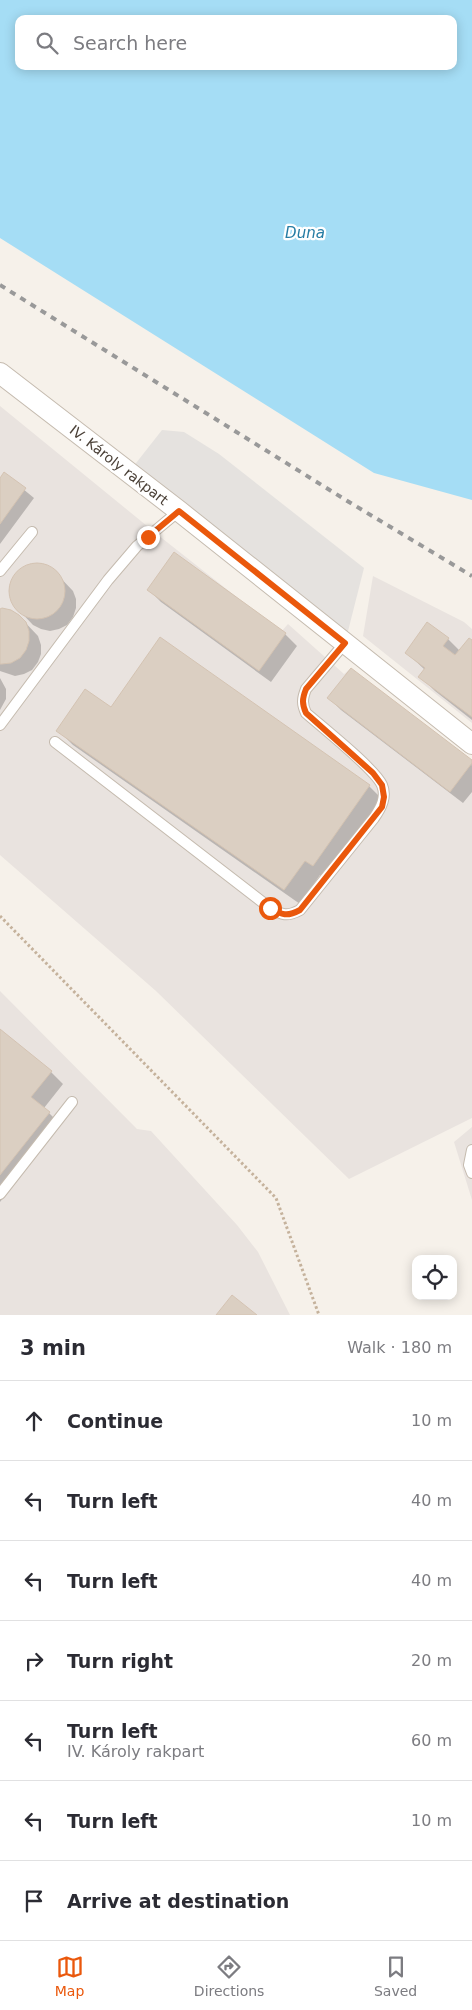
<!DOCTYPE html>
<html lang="en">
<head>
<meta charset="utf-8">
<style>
	body { margin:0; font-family:"DejaVu Sans",sans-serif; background:#f7f7f7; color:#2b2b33 }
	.controls { position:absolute; right:15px; bottom:15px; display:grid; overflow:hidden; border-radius:10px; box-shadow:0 2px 12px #0003 }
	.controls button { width:45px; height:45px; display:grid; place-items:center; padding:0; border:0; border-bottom:1px solid #e1e1e2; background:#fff; color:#2b2b33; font:25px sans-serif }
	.stop { position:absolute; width:15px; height:15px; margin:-11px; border:4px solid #ea580c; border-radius:50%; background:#fff }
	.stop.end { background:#ea580c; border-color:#fff; box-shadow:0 1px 5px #0008 }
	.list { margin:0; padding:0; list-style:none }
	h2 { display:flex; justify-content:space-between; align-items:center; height:65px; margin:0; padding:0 20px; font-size:21px }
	h2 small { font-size:16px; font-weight:400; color:#7c7c81 }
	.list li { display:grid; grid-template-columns:32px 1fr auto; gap:15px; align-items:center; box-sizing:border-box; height:80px; padding:0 20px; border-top:1px solid #e1e1e2 }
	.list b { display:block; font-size:19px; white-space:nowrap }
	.list p { margin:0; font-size:16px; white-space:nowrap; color:#7c7c81 }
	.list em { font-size:16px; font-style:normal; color:#7c7c81 }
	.icon { flex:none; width:28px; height:28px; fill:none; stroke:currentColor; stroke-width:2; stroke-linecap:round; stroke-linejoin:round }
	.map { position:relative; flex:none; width:472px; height:1315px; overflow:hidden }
	.search { position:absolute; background:#fff; box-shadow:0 2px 12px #0003; left:15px; right:15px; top:15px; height:55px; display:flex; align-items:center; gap:12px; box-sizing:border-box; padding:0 18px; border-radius:10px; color:#7c7c81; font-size:19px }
	.sheet { height:625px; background:#fff }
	nav { display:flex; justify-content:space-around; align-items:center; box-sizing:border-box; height:70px; border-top:1px solid #e1e1e2; background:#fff; font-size:14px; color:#7c7c81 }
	nav a { display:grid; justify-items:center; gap:2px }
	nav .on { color:#ea580c }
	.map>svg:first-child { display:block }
</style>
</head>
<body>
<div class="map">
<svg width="472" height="1315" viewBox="0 0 472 1315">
	<rect width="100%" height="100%" fill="#f6f1ea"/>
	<path fill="#e9e3df" d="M0,406L163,539L281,632L288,624L344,674L350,669L472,766V1118L349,1179L156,991L0,855Z
		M373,576L464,622L472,629V723L363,636Z
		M0,991L137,1129L151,1131L237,1225L258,1252L290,1315H0Z
		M472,1127V1200L454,1142Z"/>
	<path fill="#e5e2df" d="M162,430L184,432L219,454L364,568L345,643L129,472Z"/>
	<path fill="#a5ddf5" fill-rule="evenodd" d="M0,0H472V500L374,473L0,238ZM19,19H453V66H19Z"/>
	<path fill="#0003" d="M5,474L34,498L0,544V480Z
		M37,565L46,566L54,571L73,591L76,599V608L73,617L67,625L59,629L50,631L41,629L33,625L14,605L11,596V587L14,578L20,571L27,566Z
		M149,590L285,634L297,646L271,682L161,602Z
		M0,610L19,616L38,636L41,645V654L38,662L32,670L24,674L15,676L0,671Z
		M428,624L448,639L460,651L472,642V720L435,691L420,676L425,670L407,653Z
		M0,678L6,689V699L0,710Z
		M329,698L472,762V792L463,803L341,710Z
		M111,709L369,786L384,801L328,881L320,875L300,904L73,745L58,730Z
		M0,1031L51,1072L63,1084L44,1108L61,1125L0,1202Z"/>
	<path fill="#dbcfc2" stroke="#d4c3b2" d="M4,472L26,488L0,524V478Z
		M174,552L286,633L259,671L147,590Z
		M9 591a28 28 0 1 1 56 0a28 28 0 1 1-56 0Z
		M2,608L11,610L19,615L26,622L29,631V641L26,650L20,658L11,663L2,664H0V609Z
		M427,622L449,638L443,646L455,655L469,638L472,640V717L418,677L425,668L405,653Z
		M160,637L370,785L313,866L305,861L284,890L56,731L85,689L111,707Z
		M351,668L472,760V763L450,792L327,698Z
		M0,1029L52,1071L31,1097L50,1112L0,1175Z
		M232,1295L257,1315H216Z"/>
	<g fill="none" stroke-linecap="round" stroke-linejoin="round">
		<defs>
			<path id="service" d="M0,571L32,532
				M0,725L108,580L137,546L179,511
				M55,742L270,908C282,915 287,917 300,910L374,818C381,808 387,797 382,785C375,769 322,727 306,713C302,704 302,699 306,689L345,643
				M472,1150L469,1165L472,1173
				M0,1194L72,1102"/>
			<path id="minor" d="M0,373L179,511L472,744"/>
		</defs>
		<use href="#service" stroke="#c5bbaf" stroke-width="12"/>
		<use href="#minor" stroke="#c5bbaf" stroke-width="22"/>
		<path stroke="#c5b29c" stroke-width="3" stroke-dasharray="2.5 2.5" stroke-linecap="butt" d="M0,916L276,1198L319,1315"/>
		<use href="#service" stroke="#fff" stroke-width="10"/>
		<use href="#minor" stroke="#fff" stroke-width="20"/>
		<path stroke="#999" stroke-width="4" stroke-dasharray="6 6" stroke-linecap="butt" d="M0,285L349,502L472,576"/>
	</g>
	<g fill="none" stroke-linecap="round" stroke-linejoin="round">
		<path stroke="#ea580c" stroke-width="6" d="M148,537L179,511L345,643L306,689C302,699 302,704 306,713L373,773L382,785L384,797L382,807L300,910C287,917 282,915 270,908"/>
	</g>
	<g text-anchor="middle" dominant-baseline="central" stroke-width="4.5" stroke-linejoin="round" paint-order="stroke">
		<g font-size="14" fill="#4b4138" stroke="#fff">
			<text transform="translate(119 465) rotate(38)">IV. Károly rakpart</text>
		</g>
		<g font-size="15" font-style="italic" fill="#257ca4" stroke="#fff">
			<text x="305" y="233">Duna</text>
		</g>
	</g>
</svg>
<div class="controls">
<button><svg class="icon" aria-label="locate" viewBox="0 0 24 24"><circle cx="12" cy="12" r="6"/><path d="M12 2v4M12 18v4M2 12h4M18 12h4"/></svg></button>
</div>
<div class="stop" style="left:270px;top:908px"></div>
<div class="stop end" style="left:148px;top:537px"></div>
<div class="search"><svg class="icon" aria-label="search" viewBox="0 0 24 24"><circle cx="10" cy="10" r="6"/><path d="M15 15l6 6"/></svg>Search here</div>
</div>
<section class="sheet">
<h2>3 min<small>Walk · 180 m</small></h2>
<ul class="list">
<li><svg class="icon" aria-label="ahead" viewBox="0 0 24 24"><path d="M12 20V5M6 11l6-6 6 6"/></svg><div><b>Continue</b></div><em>10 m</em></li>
<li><svg class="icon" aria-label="left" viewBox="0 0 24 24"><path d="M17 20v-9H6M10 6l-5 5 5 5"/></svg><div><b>Turn left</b></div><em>40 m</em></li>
<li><svg class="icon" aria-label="left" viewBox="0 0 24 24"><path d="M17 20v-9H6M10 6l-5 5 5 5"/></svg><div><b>Turn left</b></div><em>40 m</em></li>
<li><svg class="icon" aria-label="right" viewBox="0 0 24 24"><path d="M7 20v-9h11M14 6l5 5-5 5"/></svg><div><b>Turn right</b></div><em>20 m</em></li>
<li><svg class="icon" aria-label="left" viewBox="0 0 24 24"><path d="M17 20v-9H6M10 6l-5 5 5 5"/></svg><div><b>Turn left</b><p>IV. Károly rakpart</p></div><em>60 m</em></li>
<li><svg class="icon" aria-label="left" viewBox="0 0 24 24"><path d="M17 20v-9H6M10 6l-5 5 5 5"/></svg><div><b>Turn left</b></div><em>10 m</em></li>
<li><svg class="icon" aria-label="arrive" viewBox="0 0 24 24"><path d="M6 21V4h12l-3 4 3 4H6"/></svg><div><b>Arrive at destination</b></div></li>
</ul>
</section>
<nav>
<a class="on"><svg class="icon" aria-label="map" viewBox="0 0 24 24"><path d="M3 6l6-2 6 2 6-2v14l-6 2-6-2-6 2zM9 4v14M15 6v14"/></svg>Map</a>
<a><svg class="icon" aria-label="directions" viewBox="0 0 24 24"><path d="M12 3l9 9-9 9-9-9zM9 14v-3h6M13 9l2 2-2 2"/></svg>Directions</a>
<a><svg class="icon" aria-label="saved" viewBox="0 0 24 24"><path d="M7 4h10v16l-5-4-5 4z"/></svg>Saved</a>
</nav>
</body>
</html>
